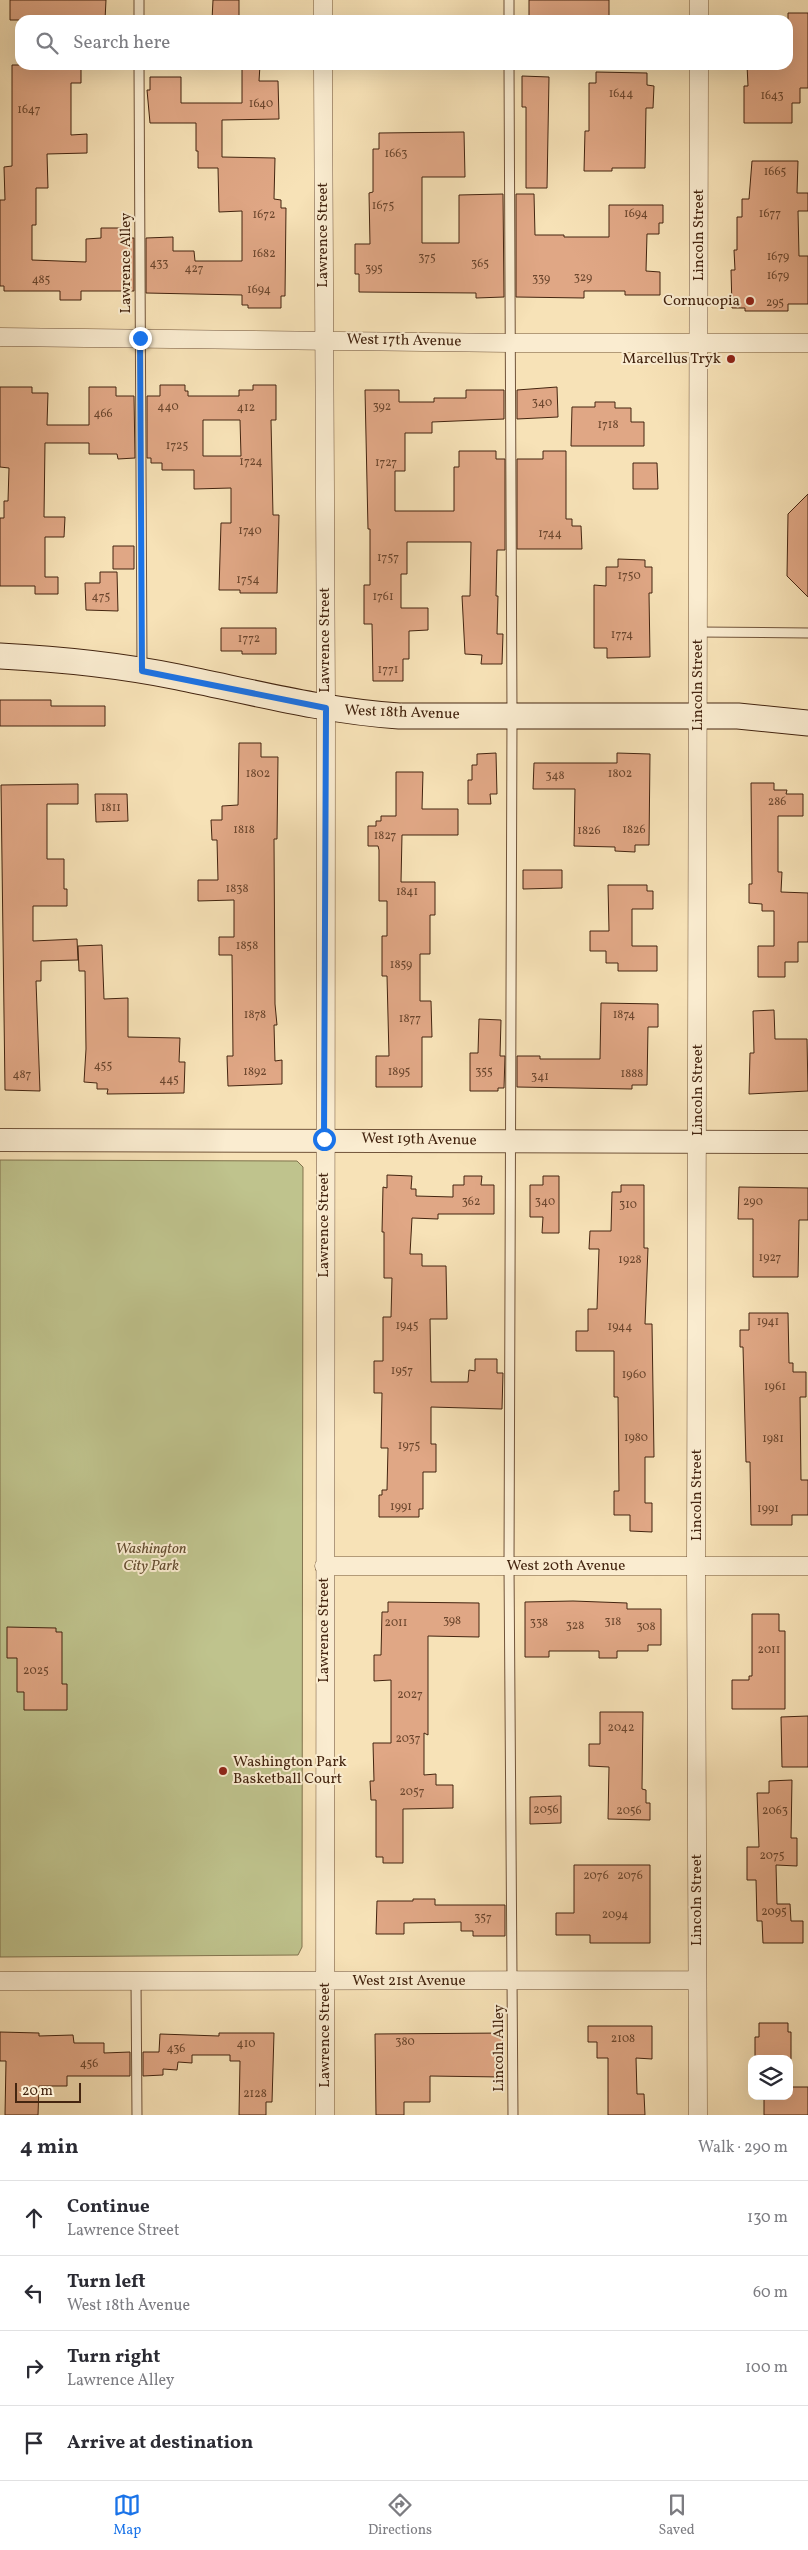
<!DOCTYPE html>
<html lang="en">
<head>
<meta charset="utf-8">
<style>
	body { margin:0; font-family:Vollkorn,serif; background:#f2f2f3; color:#2b2b33 }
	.controls { position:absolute; right:15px; bottom:15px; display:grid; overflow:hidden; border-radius:10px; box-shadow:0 5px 20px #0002 }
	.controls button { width:45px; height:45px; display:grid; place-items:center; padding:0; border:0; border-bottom:1px solid #e1e1e2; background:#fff; color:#2b2b33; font:25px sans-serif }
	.scale { position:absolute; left:15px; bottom:12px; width:66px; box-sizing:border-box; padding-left:5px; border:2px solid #442510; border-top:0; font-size:14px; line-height:18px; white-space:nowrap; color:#442510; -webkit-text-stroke:4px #faecd0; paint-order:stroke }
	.stop { position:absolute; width:15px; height:15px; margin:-11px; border:4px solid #1a73e8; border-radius:50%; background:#fff }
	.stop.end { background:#1a73e8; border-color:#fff; box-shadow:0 1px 5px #0008 }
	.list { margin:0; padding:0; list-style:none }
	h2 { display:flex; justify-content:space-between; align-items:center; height:65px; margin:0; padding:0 20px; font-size:21px }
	h2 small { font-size:16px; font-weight:400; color:#7c7c81 }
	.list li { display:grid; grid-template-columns:32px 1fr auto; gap:15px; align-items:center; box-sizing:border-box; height:75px; padding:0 20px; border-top:1px solid #e1e1e2 }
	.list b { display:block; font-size:19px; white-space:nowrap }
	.list p { margin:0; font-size:16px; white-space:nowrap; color:#7c7c81 }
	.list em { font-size:16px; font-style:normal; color:#7c7c81 }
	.icon { flex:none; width:28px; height:28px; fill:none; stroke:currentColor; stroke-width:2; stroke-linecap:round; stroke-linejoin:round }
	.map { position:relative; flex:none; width:808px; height:2115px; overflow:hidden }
	.search { position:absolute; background:#fff; box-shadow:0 5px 20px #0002; left:15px; right:15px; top:15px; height:55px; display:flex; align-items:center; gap:12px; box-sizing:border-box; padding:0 18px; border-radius:15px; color:#7c7c81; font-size:19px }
	.sheet { height:365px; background:#fff }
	nav { display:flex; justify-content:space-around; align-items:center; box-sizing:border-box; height:70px; border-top:1px solid #e1e1e2; background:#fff; font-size:14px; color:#7c7c81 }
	nav a { display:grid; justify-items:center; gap:2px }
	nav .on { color:#1a73e8 }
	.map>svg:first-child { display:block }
</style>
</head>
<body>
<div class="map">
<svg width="808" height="2115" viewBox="0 0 808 2115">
	<rect width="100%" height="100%" fill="#f7e2b7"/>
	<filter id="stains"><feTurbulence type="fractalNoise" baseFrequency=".004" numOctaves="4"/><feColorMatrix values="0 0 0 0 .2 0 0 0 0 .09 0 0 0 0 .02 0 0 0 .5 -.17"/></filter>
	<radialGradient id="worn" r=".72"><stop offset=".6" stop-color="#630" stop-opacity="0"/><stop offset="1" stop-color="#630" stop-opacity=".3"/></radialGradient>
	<path fill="#bfc38d" stroke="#82744e" d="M0,1160L297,1161L303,1167L302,1947L298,1955L0,1957Z"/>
	<path fill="#e0a785" stroke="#442510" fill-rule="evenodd" d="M10,0H106L105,20H10Z
		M213,0H239V20H212Z
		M529,0H609V20H529Z
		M788,13H808V88H800V103H792V123H744V86H748L747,65H788Z
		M12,65H81V83H71V135L87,134V153L47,154L48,188H36V225H32V260L86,262V239L101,238V228H121V238H134V291H81V300H60V291H4V286H0V200H5L4,167L12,166Z
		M242,65H260L259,81H278L279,119L222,120V157L275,158L274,199L281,200V208H286L285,296H281V308H248V305H242V295L146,293V238L173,237V251H194L195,261H242V211L219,212L218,168H198V151H196V123H150L147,90H150V77H181V103H242Z
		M596,72L647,73V85L654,86L653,108H646L645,168H612V171H584L585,131H589V83H596Z
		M522,76L549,77L547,188H526V107H522Z
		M464,132L465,177H422V243H459V195L503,194L504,297L476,298V293L359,292V274H355V244H370L369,193L373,192V149H379V133Z
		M752,161H798L797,193H808V211H798L799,256H808V304H788V311H745V308H732L731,270H735L734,250H737V217H742V199H749Z
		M516,194H534L535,235H564V237H609V205H663V223H659V234H647L646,271L660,272V295H625V291H584V298L516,297Z
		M160,385H185V391H188V396H239V390H253V385H276V420H271L273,515H279L277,593H240V590H219L221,523H231V488L194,489V470H162V463H151V458H147V396H160ZM203,420H240L241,456H203Z
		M0,387H32V393H48L47,425H89V387H116V396H134L135,458L118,459L117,454H89V443H45L44,517H65L64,537H45V577H58V594H35V586H0V518H4V501H8L9,468L0,467Z
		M557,387L558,417L517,419V390Z
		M365,390H399V402H434V398H466V390H504V419L432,422V433H405V471H395V511H454V467H459V451H496V459H505V550H497L496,596H498L497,634H503L502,664H481L482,655L465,654L462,596H470L471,542H407V574H401V608H428V630L409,631V659H403V681H373L372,624H364V585H370V529H368Z
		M595,402H615V408H631V422H644V446H571L572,407H595Z
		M543,451H566V519H572V526H581L582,549H517V459H543Z
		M633,463H657L658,489H633Z
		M808,494V597L787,576L788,514Z
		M113,546H134V569H113Z
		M618,559L645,560V567H652V593H649L650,657L607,658V648H594V585L606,586V567H618Z
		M100,572H117L118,611L86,610L85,583H100Z
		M221,628H276V654H242V651H221Z
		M0,700H51V706H105V726H0Z
		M239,743H261V757H278L277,839H274L275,1004L277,1025H274L275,1061L282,1060V1084L228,1086L227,1056H233L232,955H219V937H234V900L198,901V880H218L217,840H212L211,820H222V806L238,805Z
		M496,753L497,794H490L491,804H468V780H472V765H477V754Z
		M617,753L650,754L649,845H635V852L615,851V847L574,846L575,789H533L534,763H617Z
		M396,772H423L422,809H458V835H402L401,882H435V915H430V954H420V1001H431L432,1037H422V1087H376V1056H389L387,976H382V936H387V901H379V850L378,846H368V826H376V821H381V816H396Z
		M751,783H774V790H787L786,794H803V816H778V872H782L781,892L808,893V942H798V962H785V977H758V946H774V911H762V904L749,903V884H752Z
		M78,784V804H47V859H64V889H67V906H33V941L77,939L78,960L41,961V981H36L40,1091L5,1090L1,785Z
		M95,794H127L128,821L96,822Z
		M523,870H562V888L523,889Z
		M608,885H647V891H653V909H632V946H657V971H618V963H606V951H590V931H609Z
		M102,945L104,999L128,998V1037L180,1038L179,1062H185L184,1093L107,1094L108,1089H97V1083L84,1082L86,1049L85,971H79L78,946Z
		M601,1003L658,1004V1027H648L647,1085H632V1089L517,1087V1056H540V1059H600Z
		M774,1010L775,1039H807L808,1091L749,1094L750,1053H754L753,1011Z
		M479,1019L501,1020L500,1056H505L504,1088H498V1091H470V1053H478Z
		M387,1175L412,1176L411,1189H416V1196L453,1197V1185H464V1176H482L481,1185H494V1214H438V1219L412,1218L410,1254H422V1266H446L447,1319H430L431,1382H468L469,1370L475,1371V1359H497V1373H503L502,1409L431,1407V1444H436V1472H423V1509H419V1517H379V1495H382V1490H387L388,1448H381L382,1393H374V1361H383V1317H391L392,1278H384V1232H382L383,1187L387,1188Z
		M543,1176H559V1233H542L543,1217H530V1185H543Z
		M621,1185H644V1248H648L645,1324H652L654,1457H645V1503H652V1532L630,1531V1515H614V1491H619L618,1397H614V1351H576V1331H588V1309H597L599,1249H589L590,1231H611L612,1192H621Z
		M739,1187L808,1188V1220H799L798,1277H753V1219H738Z
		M749,1313H788L789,1363H793V1372H806V1397H800L801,1480H808V1515H792V1525H751L750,1462H746L743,1347H740V1330H749Z
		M573,1601L627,1603V1609H661V1645H648V1651H617V1658H599V1651H549V1657H525V1602Z
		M388,1602L479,1603V1637L428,1636V1735L424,1733V1775L436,1774V1785H453V1808L403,1809V1863H383V1857H376V1800H371L370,1781H374L373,1743H391V1680L374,1681V1655H381L382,1612H388Z
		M752,1614H779V1631H785V1709H732V1680H749V1676H752Z
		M7,1627L56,1628V1632H62V1684H67V1710H24V1692H17V1658H7Z
		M600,1712H643L642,1789L646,1790V1803H650V1820L608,1819L609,1767L589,1766V1744H600Z
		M808,1716V1767H782L781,1717Z
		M792,1780L791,1838H797V1866L776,1865L777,1904H790L791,1921H803V1943H763L762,1921H757L756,1880H747V1847H759L757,1793H769V1781Z
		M561,1796V1823L530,1824V1797Z
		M574,1865H650V1943H590V1935H556V1913H574Z
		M413,1899H435V1905H505V1936H473V1931H461V1922L404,1923V1934H376L377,1901H413Z
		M759,2023H788V2032H791V2059H755V2037H759Z
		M588,2026H652V2059L636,2058L637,2094H644L645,2115H608V2058H597V2042H588Z
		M0,2032L39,2033V2036L73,2035L74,2043H104V2053L130,2052V2076H67V2086H39L38,2115H5L6,2061H0Z
		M219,2033H274L272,2102H266V2115H239L240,2061H230V2055H192V2063L178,2062L177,2070L163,2069V2075L143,2076V2052H159L160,2034L219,2036Z
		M503,2033L502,2077L430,2076V2102H404V2115H376L375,2034Z
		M789,2087H808V2115H764V2096H789Z"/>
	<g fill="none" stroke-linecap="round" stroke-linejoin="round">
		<defs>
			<path id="service" d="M139,0V20
				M509,0V20
				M139,65L142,668
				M509,65L512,715L509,1566L513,2115
				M698,632L808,633
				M136,1982L137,2115"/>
			<path id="minor" d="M323,0V20
				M699,0V20
				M323,65L326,709L325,2115
				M0,337L511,343H808
				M324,1566H808
				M0,1981L697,1980
				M698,2115L696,1566L699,65"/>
			<path id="tertiary" d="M0,1140L808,1142"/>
			<path id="secondary" d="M0,656C59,659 119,665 178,677C252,692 324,711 399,716H738L808,723"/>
		</defs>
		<use href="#service" stroke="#71543a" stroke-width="11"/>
		<use href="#minor" stroke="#71543a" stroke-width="19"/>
		<use href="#tertiary" stroke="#71543a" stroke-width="24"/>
		<use href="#secondary" stroke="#442510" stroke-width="27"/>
		<use href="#service" stroke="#faecd0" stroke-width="9"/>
		<use href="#minor" stroke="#faecd0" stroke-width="18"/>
		<use href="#tertiary" stroke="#faecd0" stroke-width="22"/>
		<use href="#secondary" stroke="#faecd0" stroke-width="25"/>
	</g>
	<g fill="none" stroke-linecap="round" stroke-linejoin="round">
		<path stroke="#1a73e8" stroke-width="6" d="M140,338L142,671L326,708L324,1139"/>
	</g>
	<g fill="#8f2418" stroke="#faecd0" stroke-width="2">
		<circle cx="750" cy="301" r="5"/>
		<circle cx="731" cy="359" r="5"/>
		<circle cx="223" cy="1771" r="5"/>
	</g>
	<g text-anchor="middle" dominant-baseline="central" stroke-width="4" stroke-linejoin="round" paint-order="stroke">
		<g font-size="12" fill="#6b462d">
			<text x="621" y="94">1644</text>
			<text x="772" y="96">1643</text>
			<text x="261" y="104">1640</text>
			<text x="29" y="110">1647</text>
			<text x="396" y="154">1663</text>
			<text x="775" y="172">1665</text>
			<text x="383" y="206">1675</text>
			<text x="636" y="214">1694</text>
			<text x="770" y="214">1677</text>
			<text x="264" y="215">1672</text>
			<text x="264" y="254">1682</text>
			<text x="778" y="257">1679</text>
			<text x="427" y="258">375</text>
			<text x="159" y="264">433</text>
			<text x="480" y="264">365</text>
			<text x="194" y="269">427</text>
			<text x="374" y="269">395</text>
			<text x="778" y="276">1679</text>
			<text x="583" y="278">329</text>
			<text x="541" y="279">339</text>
			<text x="41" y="280">485</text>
			<text x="259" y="290">1694</text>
			<text x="775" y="303">295</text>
			<text x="542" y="403">340</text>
			<text x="168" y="407">440</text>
			<text x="382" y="407">392</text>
			<text x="246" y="408">412</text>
			<text x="103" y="414">466</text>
			<text x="608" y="425">1718</text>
			<text x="177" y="446">1725</text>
			<text x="251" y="462">1724</text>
			<text x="386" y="463">1727</text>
			<text x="250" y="531">1740</text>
			<text x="550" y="534">1744</text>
			<text x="388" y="558">1757</text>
			<text x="629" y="576">1750</text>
			<text x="248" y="580">1754</text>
			<text x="101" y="597">475</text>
			<text x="383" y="597">1761</text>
			<text x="622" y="635">1774</text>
			<text x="249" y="639">1772</text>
			<text x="388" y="670">1771</text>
			<text x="258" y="774">1802</text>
			<text x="620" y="774">1802</text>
			<text x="555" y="776">348</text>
			<text x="777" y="802">286</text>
			<text x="111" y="808">1811</text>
			<text x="244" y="830">1818</text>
			<text x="634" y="830">1826</text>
			<text x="589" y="831">1826</text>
			<text x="385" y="836">1827</text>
			<text x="237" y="889">1838</text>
			<text x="407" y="892">1841</text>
			<text x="247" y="946">1858</text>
			<text x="401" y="965">1859</text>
			<text x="255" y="1015">1878</text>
			<text x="624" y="1015">1874</text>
			<text x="410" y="1019">1877</text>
			<text x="103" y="1066">455</text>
			<text x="255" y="1072">1892</text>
			<text x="399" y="1072">1895</text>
			<text x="484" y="1072">355</text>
			<text x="632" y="1074">1888</text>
			<text x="22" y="1075">487</text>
			<text x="540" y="1077">341</text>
			<text x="169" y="1080">445</text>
			<text x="471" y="1202">362</text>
			<text x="545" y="1202">340</text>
			<text x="753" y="1202">290</text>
			<text x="628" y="1205">310</text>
			<text x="770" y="1258">1927</text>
			<text x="630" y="1260">1928</text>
			<text x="768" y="1322">1941</text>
			<text x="407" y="1326">1945</text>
			<text x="620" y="1327">1944</text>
			<text x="402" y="1371">1957</text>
			<text x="634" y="1375">1960</text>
			<text x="775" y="1387">1961</text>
			<text x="636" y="1438">1980</text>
			<text x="773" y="1439">1981</text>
			<text x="409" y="1446">1975</text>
			<text x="401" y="1507">1991</text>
			<text x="768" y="1509">1991</text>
			<text x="452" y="1621">398</text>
			<text x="613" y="1622">318</text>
			<text x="396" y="1623">2011</text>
			<text x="539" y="1623">338</text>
			<text x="575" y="1626">328</text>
			<text x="646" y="1627">308</text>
			<text x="769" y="1650">2011</text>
			<text x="36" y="1671">2025</text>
			<text x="410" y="1695">2027</text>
			<text x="621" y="1728">2042</text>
			<text x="408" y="1739">2037</text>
			<text x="412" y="1792">2057</text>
			<text x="546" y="1810">2056</text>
			<text x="629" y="1811">2056</text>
			<text x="775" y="1811">2063</text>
			<text x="772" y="1856">2075</text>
			<text x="596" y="1876">2076</text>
			<text x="630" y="1876">2076</text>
			<text x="774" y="1912">2095</text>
			<text x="615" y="1915">2094</text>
			<text x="483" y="1918">357</text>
			<text x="623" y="2039">2108</text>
			<text x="405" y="2042">380</text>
			<text x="246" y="2044">410</text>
			<text x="176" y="2049">436</text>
			<text x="89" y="2064">456</text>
			<text x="255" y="2094">2128</text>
		</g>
		<g font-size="15" fill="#442510" stroke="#faecd0">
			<text transform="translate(323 235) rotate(-90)">Lawrence Street</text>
			<text transform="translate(699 235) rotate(-90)">Lincoln Street</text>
			<text transform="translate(126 263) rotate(-90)">Lawrence Alley</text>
			<text transform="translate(404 341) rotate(1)">West 17th Avenue</text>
			<text transform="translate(325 640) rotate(-90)">Lawrence Street</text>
			<text transform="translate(698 685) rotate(-90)">Lincoln Street</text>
			<text transform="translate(402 713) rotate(2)">West 18th Avenue</text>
			<text transform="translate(698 1090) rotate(-90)">Lincoln Street</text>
			<text transform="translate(419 1140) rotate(1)">West 19th Avenue</text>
			<text transform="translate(324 1225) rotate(-90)">Lawrence Street</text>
			<text transform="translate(697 1495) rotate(-90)">Lincoln Street</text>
			<text x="566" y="1566">West 20th Avenue</text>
			<text transform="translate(324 1630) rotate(-90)">Lawrence Street</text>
			<text transform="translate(697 1900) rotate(-90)">Lincoln Street</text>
			<text x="409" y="1981">West 21st Avenue</text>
			<text transform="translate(325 2035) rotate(-90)">Lawrence Street</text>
			<text transform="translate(499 2048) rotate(-90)">Lincoln Alley</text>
		</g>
		<g font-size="15" fill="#442510" stroke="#faecd0" text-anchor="end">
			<text x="740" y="301">Cornucopia</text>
			<text x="721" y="359">Marcellus Tryk</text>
			<text x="233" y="1762" text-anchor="start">Washington Park<tspan x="233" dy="17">Basketball Court</tspan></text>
		</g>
		<g font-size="15" font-style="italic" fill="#634c2f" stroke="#faecd0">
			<text x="151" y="1549">Washington<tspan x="151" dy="17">City Park</tspan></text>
		</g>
	</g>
	<rect width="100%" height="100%" filter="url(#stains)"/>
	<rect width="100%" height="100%" fill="url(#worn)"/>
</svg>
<div class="controls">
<button><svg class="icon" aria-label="layers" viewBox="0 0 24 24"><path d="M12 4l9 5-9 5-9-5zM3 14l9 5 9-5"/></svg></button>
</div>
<div class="scale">20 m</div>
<div class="stop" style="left:324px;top:1139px"></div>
<div class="stop end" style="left:140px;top:338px"></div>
<div class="search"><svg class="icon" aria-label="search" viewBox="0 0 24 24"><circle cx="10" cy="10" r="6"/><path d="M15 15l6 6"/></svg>Search here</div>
</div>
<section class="sheet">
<h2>4 min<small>Walk · 290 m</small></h2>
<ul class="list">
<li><svg class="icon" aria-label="ahead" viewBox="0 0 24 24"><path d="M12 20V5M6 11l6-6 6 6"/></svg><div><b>Continue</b><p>Lawrence Street</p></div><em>130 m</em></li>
<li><svg class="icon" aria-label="left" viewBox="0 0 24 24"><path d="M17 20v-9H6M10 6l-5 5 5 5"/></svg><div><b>Turn left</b><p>West 18th Avenue</p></div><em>60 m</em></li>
<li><svg class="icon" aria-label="right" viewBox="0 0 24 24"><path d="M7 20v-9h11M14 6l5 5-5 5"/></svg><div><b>Turn right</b><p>Lawrence Alley</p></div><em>100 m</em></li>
<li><svg class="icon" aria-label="arrive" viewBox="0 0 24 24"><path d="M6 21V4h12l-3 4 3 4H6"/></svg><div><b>Arrive at destination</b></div></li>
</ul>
</section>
<nav>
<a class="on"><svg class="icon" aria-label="map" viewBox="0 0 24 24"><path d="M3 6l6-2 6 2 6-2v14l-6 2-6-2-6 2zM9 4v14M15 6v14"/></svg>Map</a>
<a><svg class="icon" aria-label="directions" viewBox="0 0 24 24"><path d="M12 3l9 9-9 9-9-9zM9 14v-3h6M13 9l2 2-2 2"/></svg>Directions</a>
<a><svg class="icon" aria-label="saved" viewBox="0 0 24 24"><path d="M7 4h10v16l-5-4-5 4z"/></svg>Saved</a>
</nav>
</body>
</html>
